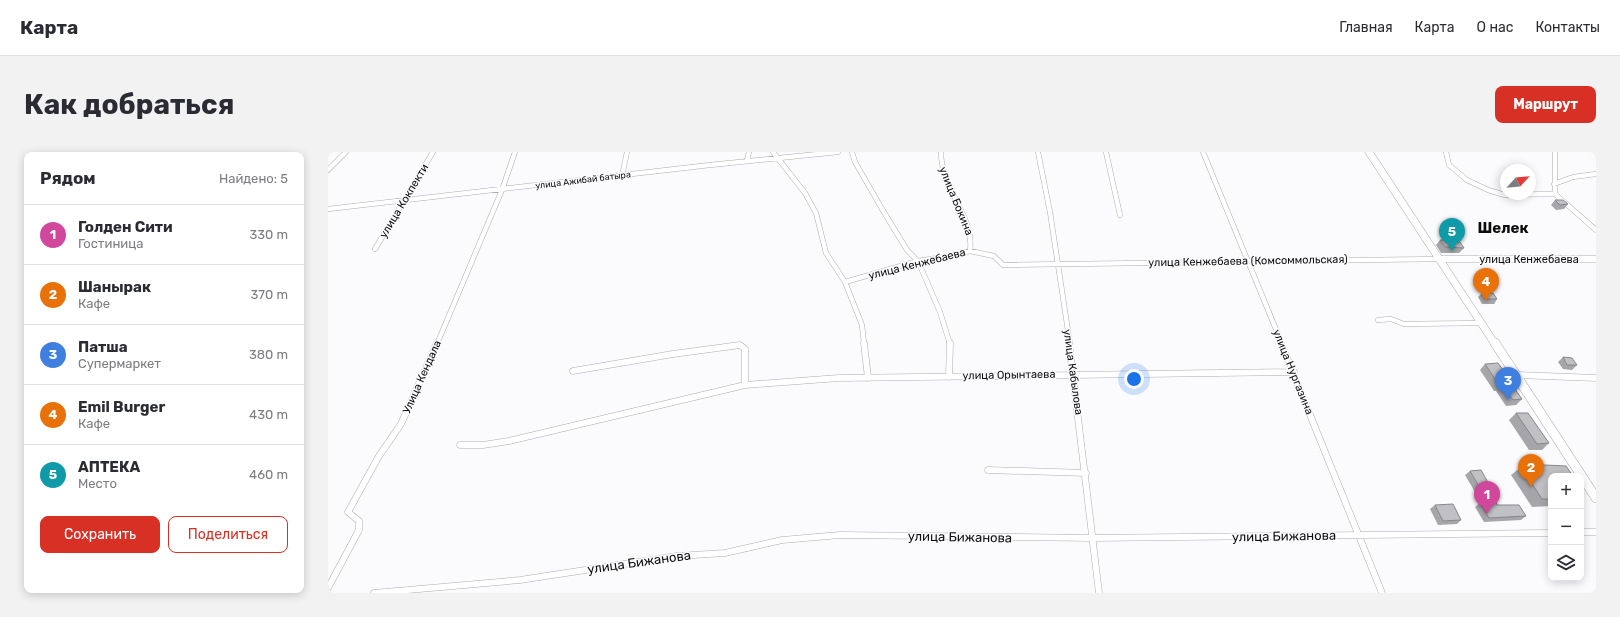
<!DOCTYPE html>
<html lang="ru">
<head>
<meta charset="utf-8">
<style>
	body { margin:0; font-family:Rubik,sans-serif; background:#f2f2f3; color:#2b2b33 }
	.controls { position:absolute; right:12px; bottom:12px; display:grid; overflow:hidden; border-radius:8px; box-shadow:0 2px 10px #0003 }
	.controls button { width:36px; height:36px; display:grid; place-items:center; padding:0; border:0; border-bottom:1px solid #e1e1e2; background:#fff; color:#2b2b33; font:20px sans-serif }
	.compass { position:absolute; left:1172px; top:12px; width:36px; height:36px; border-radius:50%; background:#fff; box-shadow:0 2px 10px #0003; rotate:64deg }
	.you { position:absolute; left:806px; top:227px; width:14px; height:14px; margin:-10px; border:3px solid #fff; border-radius:50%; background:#1a73e8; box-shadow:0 0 0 6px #1a73e833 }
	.badge { display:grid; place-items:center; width:26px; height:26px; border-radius:50%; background:#d93025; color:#fff; font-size:13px; font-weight:700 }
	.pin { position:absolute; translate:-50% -33px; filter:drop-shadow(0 1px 2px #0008) }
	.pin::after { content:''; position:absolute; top:21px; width:14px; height:12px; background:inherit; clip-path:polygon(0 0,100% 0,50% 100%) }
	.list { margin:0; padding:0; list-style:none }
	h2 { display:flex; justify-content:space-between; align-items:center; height:52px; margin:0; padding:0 16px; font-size:17px }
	h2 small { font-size:13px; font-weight:400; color:#7c7c81 }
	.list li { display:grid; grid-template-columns:26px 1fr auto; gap:12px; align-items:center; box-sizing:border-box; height:60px; padding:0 16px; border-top:1px solid #e1e1e2 }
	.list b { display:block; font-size:15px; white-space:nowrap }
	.list p { margin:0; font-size:13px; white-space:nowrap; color:#7c7c81 }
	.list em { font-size:13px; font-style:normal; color:#7c7c81 }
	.actions { display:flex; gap:8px; padding:12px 16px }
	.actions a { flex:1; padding:9px 0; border:1px solid #d93025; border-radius:8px; text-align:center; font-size:14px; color:#d93025 }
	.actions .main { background:#d93025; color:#fff }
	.icon { flex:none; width:22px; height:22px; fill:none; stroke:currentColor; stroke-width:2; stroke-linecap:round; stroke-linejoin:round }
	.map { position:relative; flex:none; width:1268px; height:441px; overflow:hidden; border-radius:8px }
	header { display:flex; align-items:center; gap:24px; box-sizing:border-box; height:56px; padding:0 20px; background:#fff; border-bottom:1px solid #e1e1e2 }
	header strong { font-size:19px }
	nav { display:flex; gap:22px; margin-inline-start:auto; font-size:14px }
	.intro { display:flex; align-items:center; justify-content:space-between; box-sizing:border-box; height:96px; padding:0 24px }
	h1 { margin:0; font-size:28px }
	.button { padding:10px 18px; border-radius:8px; background:#d93025; color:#fff; font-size:14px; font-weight:700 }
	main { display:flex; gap:24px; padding:0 24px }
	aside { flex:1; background:#fff; border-radius:8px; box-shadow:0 2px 10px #0003 }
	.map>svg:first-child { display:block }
</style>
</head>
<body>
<header>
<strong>Карта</strong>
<nav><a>Главная</a><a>Карта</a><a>О нас</a><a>Контакты</a></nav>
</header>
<div class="intro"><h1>Как добраться</h1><a class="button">Маршрут</a></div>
<main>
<aside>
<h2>Рядом<small>Найдено: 5</small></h2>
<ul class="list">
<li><span class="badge" style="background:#d1479c">1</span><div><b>Голден Сити</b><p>Гостиница</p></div><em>330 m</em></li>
<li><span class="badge" style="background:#e8710a">2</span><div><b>Шанырак</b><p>Кафе</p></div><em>370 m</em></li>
<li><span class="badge" style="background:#3f7fe0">3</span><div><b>Патша</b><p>Супермаркет</p></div><em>380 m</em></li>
<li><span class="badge" style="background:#e8710a">4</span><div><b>Emil Burger</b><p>Кафе</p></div><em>430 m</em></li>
<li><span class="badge" style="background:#0f9aa8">5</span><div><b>АПТЕКА</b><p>Место</p></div><em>460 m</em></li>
</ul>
<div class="actions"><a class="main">Сохранить</a><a>Поделиться</a></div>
</aside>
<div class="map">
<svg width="1268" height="441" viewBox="0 0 1268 441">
	<rect width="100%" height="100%" fill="#fbfbfe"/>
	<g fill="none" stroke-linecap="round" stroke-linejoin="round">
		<defs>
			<path id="minor-far1" d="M445,0L477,41L488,61L498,101L517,130L534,173L536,192
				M524,0L527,10L554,57L579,98L590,109L612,160L622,192
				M613,0C613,37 647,65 642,99
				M710,0L722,60L742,192
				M778,0L792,63
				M875,0L954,192
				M1118,0L1121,13L1139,28L1160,38L1177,43L1227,42L1268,78
				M1227,0V42
				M419,8L421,0
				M0,18L18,0
				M294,24L299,0
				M1226,32L1245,25L1268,22
				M0,57L382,13L510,0
				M47,97L105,0
				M517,130L590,109L628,103L642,99L666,104L675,113L1111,107
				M1050,168L1063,167L1076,172L1153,171
				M109,192L174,38L187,0"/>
			<path id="minor" d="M536,191L540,226
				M741,191L771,441
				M953,191L1054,441
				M245,219L345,202L412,193L417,197V233
				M1188,223L1268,226
				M621,225L622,191
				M132,293H155L181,289L417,233L511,226L966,220
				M660,318L758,321
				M1253,380H1268
				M0,436L31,378V369L20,360L51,304L73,272L109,191
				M46,441L192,428L349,404L397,401L454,388L512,383L764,386L1223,381"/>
			<path id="tertiary" d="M1111,107H1268"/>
			<path id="secondary-far1" d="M1041,0L1167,192"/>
			<path id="secondary" d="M1167,191L1268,346"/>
		</defs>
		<use href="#minor-far1" stroke="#adadb1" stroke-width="5.5"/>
		<use href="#minor" stroke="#adadb1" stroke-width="7"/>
		<use href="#tertiary" stroke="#adadb1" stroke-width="7"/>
		<use href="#secondary-far1" stroke="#adadb1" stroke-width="8"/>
		<use href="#secondary" stroke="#adadb1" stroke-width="10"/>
		<use href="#minor-far1" stroke="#fff" stroke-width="4.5"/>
		<use href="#minor" stroke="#fff" stroke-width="6"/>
		<use href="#tertiary" stroke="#fff" stroke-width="6"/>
		<use href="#secondary-far1" stroke="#fff" stroke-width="7"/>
		<use href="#secondary" stroke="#fff" stroke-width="9"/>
	</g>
	<path fill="#a6a5a9" d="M1227,48L1240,52L1236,57L1228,58L1223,53Z
		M1112,88L1119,90L1136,96L1131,101H1113L1108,93Z
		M1154,141L1169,147L1166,152H1154L1150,145Z
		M1235,205L1249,213L1244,218L1235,217L1230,210Z
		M1157,212L1185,232L1184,233L1194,247L1188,253L1178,254L1168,239H1166L1152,218Z
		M1188,261L1221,291L1214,298H1201L1181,268Z
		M1193,315L1223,324V354L1204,355L1183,323Z
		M1142,319L1166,341L1161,345H1150L1137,323Z
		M1152,351L1169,353L1198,364L1193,368L1156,370L1147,355Z
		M1107,353L1133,368L1129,372L1110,373L1102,357Z"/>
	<path fill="#c1c0c4" stroke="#878689" d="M1227,48H1235L1240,52L1232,53Z
		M1112,88H1117L1119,90H1132L1136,96L1117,95Z
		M1154,141H1165L1169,147H1158Z
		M1235,205L1244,206L1249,213H1239Z
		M1170,211L1185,232H1183L1194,247L1185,248L1174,233H1171L1157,212Z
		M1188,261H1200L1221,291L1209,292Z
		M1217,313L1238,314L1245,324H1223V347H1214L1193,315Z
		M1153,318L1166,341H1155L1142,319Z
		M1253,337L1256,342H1253Z
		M1168,350L1169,353H1191L1198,364L1161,366L1152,351Z
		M1125,352L1133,368L1115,369L1107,353Z"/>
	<g text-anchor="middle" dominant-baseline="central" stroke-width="3" stroke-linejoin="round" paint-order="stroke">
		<g font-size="9" fill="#0e0e0f" stroke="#fbfbfe">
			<text transform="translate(255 28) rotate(-7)">улица Ажибай батыра</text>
		</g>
		<g font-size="11" fill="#0e0e0f" stroke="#fbfbfe">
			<text transform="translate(76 49) rotate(-59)">улица Кокпекти</text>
			<text transform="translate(628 49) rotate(68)">улица Бокина</text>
			<text x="1201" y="107">улица Кенжебаева</text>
			<text transform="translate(920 109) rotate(-1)">улица Кенжебаева (Комсоммольская)</text>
			<text transform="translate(589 112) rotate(-14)">улица Кенжебаева</text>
			<text transform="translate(745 220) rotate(82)">улица Кабылова</text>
			<text transform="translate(965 220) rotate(68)">улица Нургазина</text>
			<text transform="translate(681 223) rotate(-1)">улица Орынтаева</text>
			<text transform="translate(94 225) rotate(-66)">Улица Кендала</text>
		</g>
		<g font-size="13" fill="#0e0e0f" stroke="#fbfbfe">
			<text transform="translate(956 384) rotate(-1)">улица Бижанова</text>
			<text transform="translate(632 385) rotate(1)">улица Бижанова</text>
			<text transform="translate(311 410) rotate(-8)">улица Бижанова</text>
		</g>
		<g font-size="15" font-weight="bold" fill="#0e0e0f" stroke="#fbfbfe">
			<text x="1175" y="76">Шелек</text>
		</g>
	</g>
</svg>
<div class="controls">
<button>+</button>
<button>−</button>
<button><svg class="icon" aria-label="layers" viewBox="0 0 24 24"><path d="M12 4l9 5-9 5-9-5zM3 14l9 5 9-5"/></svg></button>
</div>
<svg class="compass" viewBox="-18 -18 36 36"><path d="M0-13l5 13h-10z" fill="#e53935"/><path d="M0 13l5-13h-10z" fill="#7c7c81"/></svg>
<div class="you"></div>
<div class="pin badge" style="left:1159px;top:362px;background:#d1479c">1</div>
<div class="pin badge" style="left:1203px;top:335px;background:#e8710a">2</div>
<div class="pin badge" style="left:1180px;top:248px;background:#3f7fe0">3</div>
<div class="pin badge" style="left:1158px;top:149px;background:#e8710a">4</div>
<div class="pin badge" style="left:1124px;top:99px;background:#0f9aa8">5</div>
</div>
</main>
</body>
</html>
